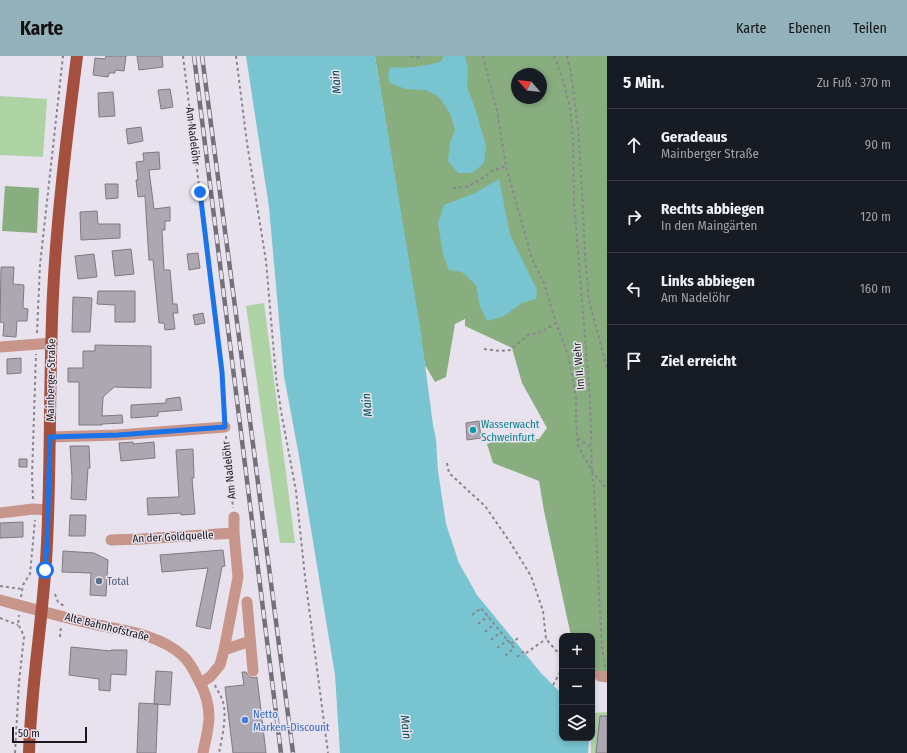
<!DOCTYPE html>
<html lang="de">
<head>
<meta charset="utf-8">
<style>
	body { margin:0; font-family:"Fira Sans Condensed",sans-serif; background:#242831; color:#f1f3f6 }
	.controls { position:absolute; right:12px; bottom:12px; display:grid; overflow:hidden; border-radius:8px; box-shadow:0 2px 6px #0003 }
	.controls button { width:36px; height:36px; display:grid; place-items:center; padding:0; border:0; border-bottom:1px solid #363941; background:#171b24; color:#f1f3f6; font:20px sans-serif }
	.compass { position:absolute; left:511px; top:12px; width:36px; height:36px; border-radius:50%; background:#171b24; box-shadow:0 2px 6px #0003; rotate:297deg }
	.scale { position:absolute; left:12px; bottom:10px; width:75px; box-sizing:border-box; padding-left:4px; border:2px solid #1a181c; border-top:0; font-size:11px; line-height:14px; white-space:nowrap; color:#1a181c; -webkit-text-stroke:3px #e7e2ed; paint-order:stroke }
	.stop { position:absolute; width:12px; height:12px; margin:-9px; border:3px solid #1a73e8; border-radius:50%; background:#fff }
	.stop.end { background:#1a73e8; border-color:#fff; box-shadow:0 1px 4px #0008 }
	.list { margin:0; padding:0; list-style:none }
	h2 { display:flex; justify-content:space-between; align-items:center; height:52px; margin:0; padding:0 16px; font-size:17px }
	h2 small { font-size:13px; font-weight:400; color:#9ea1a6 }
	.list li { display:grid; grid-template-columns:26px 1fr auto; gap:12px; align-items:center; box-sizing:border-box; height:72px; padding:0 16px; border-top:1px solid #363941 }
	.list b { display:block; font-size:15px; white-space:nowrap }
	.list p { margin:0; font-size:13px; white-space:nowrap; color:#9ea1a6 }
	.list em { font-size:13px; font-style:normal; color:#9ea1a6 }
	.icon { flex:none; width:22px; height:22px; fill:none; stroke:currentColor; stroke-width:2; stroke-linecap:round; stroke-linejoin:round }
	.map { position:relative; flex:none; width:607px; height:697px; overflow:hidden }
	header { display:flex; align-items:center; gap:24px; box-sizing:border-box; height:56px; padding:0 20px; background:#92b1bb; color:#111 }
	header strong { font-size:19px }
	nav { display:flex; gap:22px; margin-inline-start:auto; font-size:14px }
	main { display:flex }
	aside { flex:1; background:#171b24 }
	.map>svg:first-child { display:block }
</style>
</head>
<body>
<header>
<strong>Karte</strong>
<nav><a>Karte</a><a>Ebenen</a><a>Teilen</a></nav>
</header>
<main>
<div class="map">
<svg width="607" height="697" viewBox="0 0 607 697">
	<rect width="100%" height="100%" fill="#e7e2ed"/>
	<path fill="#add2a4" d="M0,40L47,43L43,101L0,99Z
		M264,247L295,487H280L246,250Z
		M607,656V697H591V682H592V657Z"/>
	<path fill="#88ae80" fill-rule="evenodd" d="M375,0H607V621L592,615V580H571L544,455L539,425L493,407L487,388L503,382L539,383L547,372L522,327L512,292L465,270V263L455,268L446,321L435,326L425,309ZM517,18H541V42H517Z
		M5,130L39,132L37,177L2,175Z"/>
	<path fill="#78c5d1" d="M246,0H375L420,271L433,369L436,383L438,415L446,468L459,507L477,539L541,617L562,638V682H589L588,697H340L335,619L305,437L299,400L284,320L269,151Z
		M444,0H465L468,12L467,31L475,52L486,90L484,107L472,117H458L448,105L450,87L455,74L450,57L439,41L426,34L406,33L390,27L388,18L391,11C407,13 424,10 440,6Z
		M499,123L510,179L537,234L536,243L522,247L504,260L487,265L480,250L476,229L462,216L449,214L443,198L438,167L444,149L475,137Z"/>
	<path fill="#ada7b1" stroke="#7f7982" d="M106,0H126L124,15L115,14V17H109L108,21L93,19L95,2L105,3Z
		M137,0H162L163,11L139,14Z
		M170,33L173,51L161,53L158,34Z
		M113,36L115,60L99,61L98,37Z
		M141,71L143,85L128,88L126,73Z
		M159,96L160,113L149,114L154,153L170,151V165H165V174H162L164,214H170L173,248H177L178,257H173L175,273L165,274L164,267H159L153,204H149L145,140L138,141L136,124H138L136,106L144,105L143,97Z
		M105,128H118V142L106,143Z
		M97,155L98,168H120V182L81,184L80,156Z
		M131,193L134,218L115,220L112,195Z
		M198,197L200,212L189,214L187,198Z
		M94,198L97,221L78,223L75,200Z
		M1,211H14L13,228L24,229L23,252L28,253L27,265H17L16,281L3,280L4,267L0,266Z
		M98,235H135V266H115V249L97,248Z
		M73,241L92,242L90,276H72Z
		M203,257L205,267L195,269L193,259Z
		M95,289L151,290V332L114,331L103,341L102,360L122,359L123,367L102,368V369H79V326H68V312H83V295H95Z
		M21,302V317L7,318V303Z
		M180,341L182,354L158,356V360L131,362V349L166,347V343Z
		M479,365L481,382L467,384L466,367Z
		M133,386V388L154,386L155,402L121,405L119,387Z
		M70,390H89L90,412H88L86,444L71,443L72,421Z
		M193,393L194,422H192L195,458L181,459V457L148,459L147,442L179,441L176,394Z
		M19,403H27V411H19Z
		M70,459H86L85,480H69Z
		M23,466V481L0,482V467Z
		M223,494L225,510L222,511L210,573L196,570L208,512L162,516L160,499Z
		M63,495L94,497L108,504L106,540L90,539L91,517L62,516Z
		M71,591L111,595V594H127L126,619L111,618L110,635L99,634V623L69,619Z
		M156,615L172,616L170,649L154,648Z
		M242,616H246L248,619L250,621L254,622L257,621L266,697H233L225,631L244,629Z
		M139,647L158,648L156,697H137Z
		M600,660H607V697H596Z"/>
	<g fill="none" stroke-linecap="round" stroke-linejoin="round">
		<path stroke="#8a868e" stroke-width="2" stroke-dasharray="3 3" stroke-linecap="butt" d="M183,0L222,316L225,362
			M236,0L247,87L266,205L276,321L281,355L296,435L305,521L328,697
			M411,0L415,2L422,0
			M483,0L497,55L506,110L532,203L544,227L556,267L568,299L576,340V365L578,390L592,415L604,430L607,431
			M554,0L560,14L570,51L573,83L574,146L582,246L590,343L592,415L594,433L600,557L602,591L605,611
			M567,0L571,17L578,73L582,134L585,198L589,244L607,313
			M453,132L466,131L478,125L492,115L506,110
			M37,277L40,209L63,0
			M484,293L500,295L510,294L528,279L541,276L556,267
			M226,380L233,452
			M578,382L591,392
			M447,407L449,417L485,450L510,486L531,520L543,555L546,583L562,601
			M33,443L32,421L36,298
			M0,530L22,533
			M55,538L58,546L64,550
			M21,541L23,529L30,518L35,464
			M472,559L481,552L514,592L504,601
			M0,562L18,569
			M478,568L488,560
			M485,576L494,568
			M60,581L61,570
			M491,584L501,576
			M511,588L518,582
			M497,592L508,584
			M517,601L524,595L526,597L546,583
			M215,629C217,634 220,638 222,643C228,658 222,681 219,697
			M553,629L562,613
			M15,697L19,626L24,581L21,573L18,569L19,559"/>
		<path stroke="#c7958a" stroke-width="11" d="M0,291L52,287
			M50,381L118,379L225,371
			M0,457L33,453L48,454
			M111,484L141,483L234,477
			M0,544C33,553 65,562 98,569C127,575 160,579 183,600C190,606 194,615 198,623C205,635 209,648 209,661C209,673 205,685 203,697
			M247,546L253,615
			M224,594L250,585
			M600,620L607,621
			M200,627L210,621L220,609L224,594L238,521L234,477V461"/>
		<path stroke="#a5503e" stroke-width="12" d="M29,697C31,627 44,557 47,487C51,404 49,321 53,238C57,158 67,79 77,0"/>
		<defs>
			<path id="rail" d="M194,0L281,697
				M202,0C232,232 264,465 293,697"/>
		</defs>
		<use href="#rail" stroke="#747078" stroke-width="4.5"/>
		<use href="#rail" stroke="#e7e2ed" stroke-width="3" stroke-dasharray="9" stroke-linecap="butt"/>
	</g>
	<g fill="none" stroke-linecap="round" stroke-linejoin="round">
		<path stroke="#1a73e8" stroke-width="5" d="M45,514L47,488L50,381L118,379L225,371L222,316L200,136"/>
	</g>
	<circle fill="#0f9aa8" stroke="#e7e2ed" stroke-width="1.5" cx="473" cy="374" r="4"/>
	<circle fill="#5c6f8a" stroke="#e7e2ed" stroke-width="1.5" cx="99" cy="525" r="4"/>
	<circle fill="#3f7fe0" stroke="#e7e2ed" stroke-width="1.5" cx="245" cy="664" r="4"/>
	<g text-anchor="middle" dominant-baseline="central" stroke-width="3" stroke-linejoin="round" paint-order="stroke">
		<g font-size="11" fill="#1a181c" stroke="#e7e2ed">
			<text transform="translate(193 80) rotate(83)">Am Nadelöhr</text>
			<text transform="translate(579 310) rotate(-95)">Im II. Wehr</text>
			<text transform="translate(51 324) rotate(-89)">Mainberger Straße</text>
			<text transform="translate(229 414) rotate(-96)">Am Nadelöhr</text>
			<text transform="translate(173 481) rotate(-3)">An der Goldquelle</text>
			<text transform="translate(107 571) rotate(14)">Alte Bahnhofstraße</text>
		</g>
		<g font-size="11" fill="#0d838f" stroke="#e7e2ed" text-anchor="start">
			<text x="481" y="368">Wasserwacht<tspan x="481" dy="13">Schweinfurt</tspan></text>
		</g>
		<g font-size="11" fill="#4e5e75" stroke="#e7e2ed" text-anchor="start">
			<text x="107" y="525">Total</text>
		</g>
		<g font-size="11" fill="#366cbe" stroke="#e7e2ed" text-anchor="start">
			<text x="253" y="658">Netto<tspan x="253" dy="13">Marken-Discount</tspan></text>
		</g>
		<g font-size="12" font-style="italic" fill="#004952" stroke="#e7e2ed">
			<text transform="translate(336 26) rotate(-95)">Main</text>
			<text transform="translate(367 349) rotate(-96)">Main</text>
			<text transform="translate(406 671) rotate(83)">Main</text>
		</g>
	</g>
</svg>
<div class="controls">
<button>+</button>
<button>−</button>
<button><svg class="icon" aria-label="layers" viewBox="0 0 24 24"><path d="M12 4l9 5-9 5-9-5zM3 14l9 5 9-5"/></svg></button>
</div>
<svg class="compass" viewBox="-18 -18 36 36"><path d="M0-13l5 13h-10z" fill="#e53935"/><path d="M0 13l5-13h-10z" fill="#9ea1a6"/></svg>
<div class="scale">50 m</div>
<div class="stop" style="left:45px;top:514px"></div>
<div class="stop end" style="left:200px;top:136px"></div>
</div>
<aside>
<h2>5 Min.<small>Zu Fuß · 370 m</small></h2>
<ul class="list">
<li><svg class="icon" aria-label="ahead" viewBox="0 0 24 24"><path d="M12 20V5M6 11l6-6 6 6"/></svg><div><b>Geradeaus</b><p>Mainberger Straße</p></div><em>90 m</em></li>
<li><svg class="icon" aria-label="right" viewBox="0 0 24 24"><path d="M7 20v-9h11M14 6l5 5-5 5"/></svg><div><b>Rechts abbiegen</b><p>In den Maingärten</p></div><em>120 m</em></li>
<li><svg class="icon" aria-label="left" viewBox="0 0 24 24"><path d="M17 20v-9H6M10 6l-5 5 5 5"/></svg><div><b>Links abbiegen</b><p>Am Nadelöhr</p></div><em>160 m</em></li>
<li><svg class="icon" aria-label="arrive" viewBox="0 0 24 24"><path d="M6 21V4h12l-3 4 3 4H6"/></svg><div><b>Ziel erreicht</b></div></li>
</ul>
</aside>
</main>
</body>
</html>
